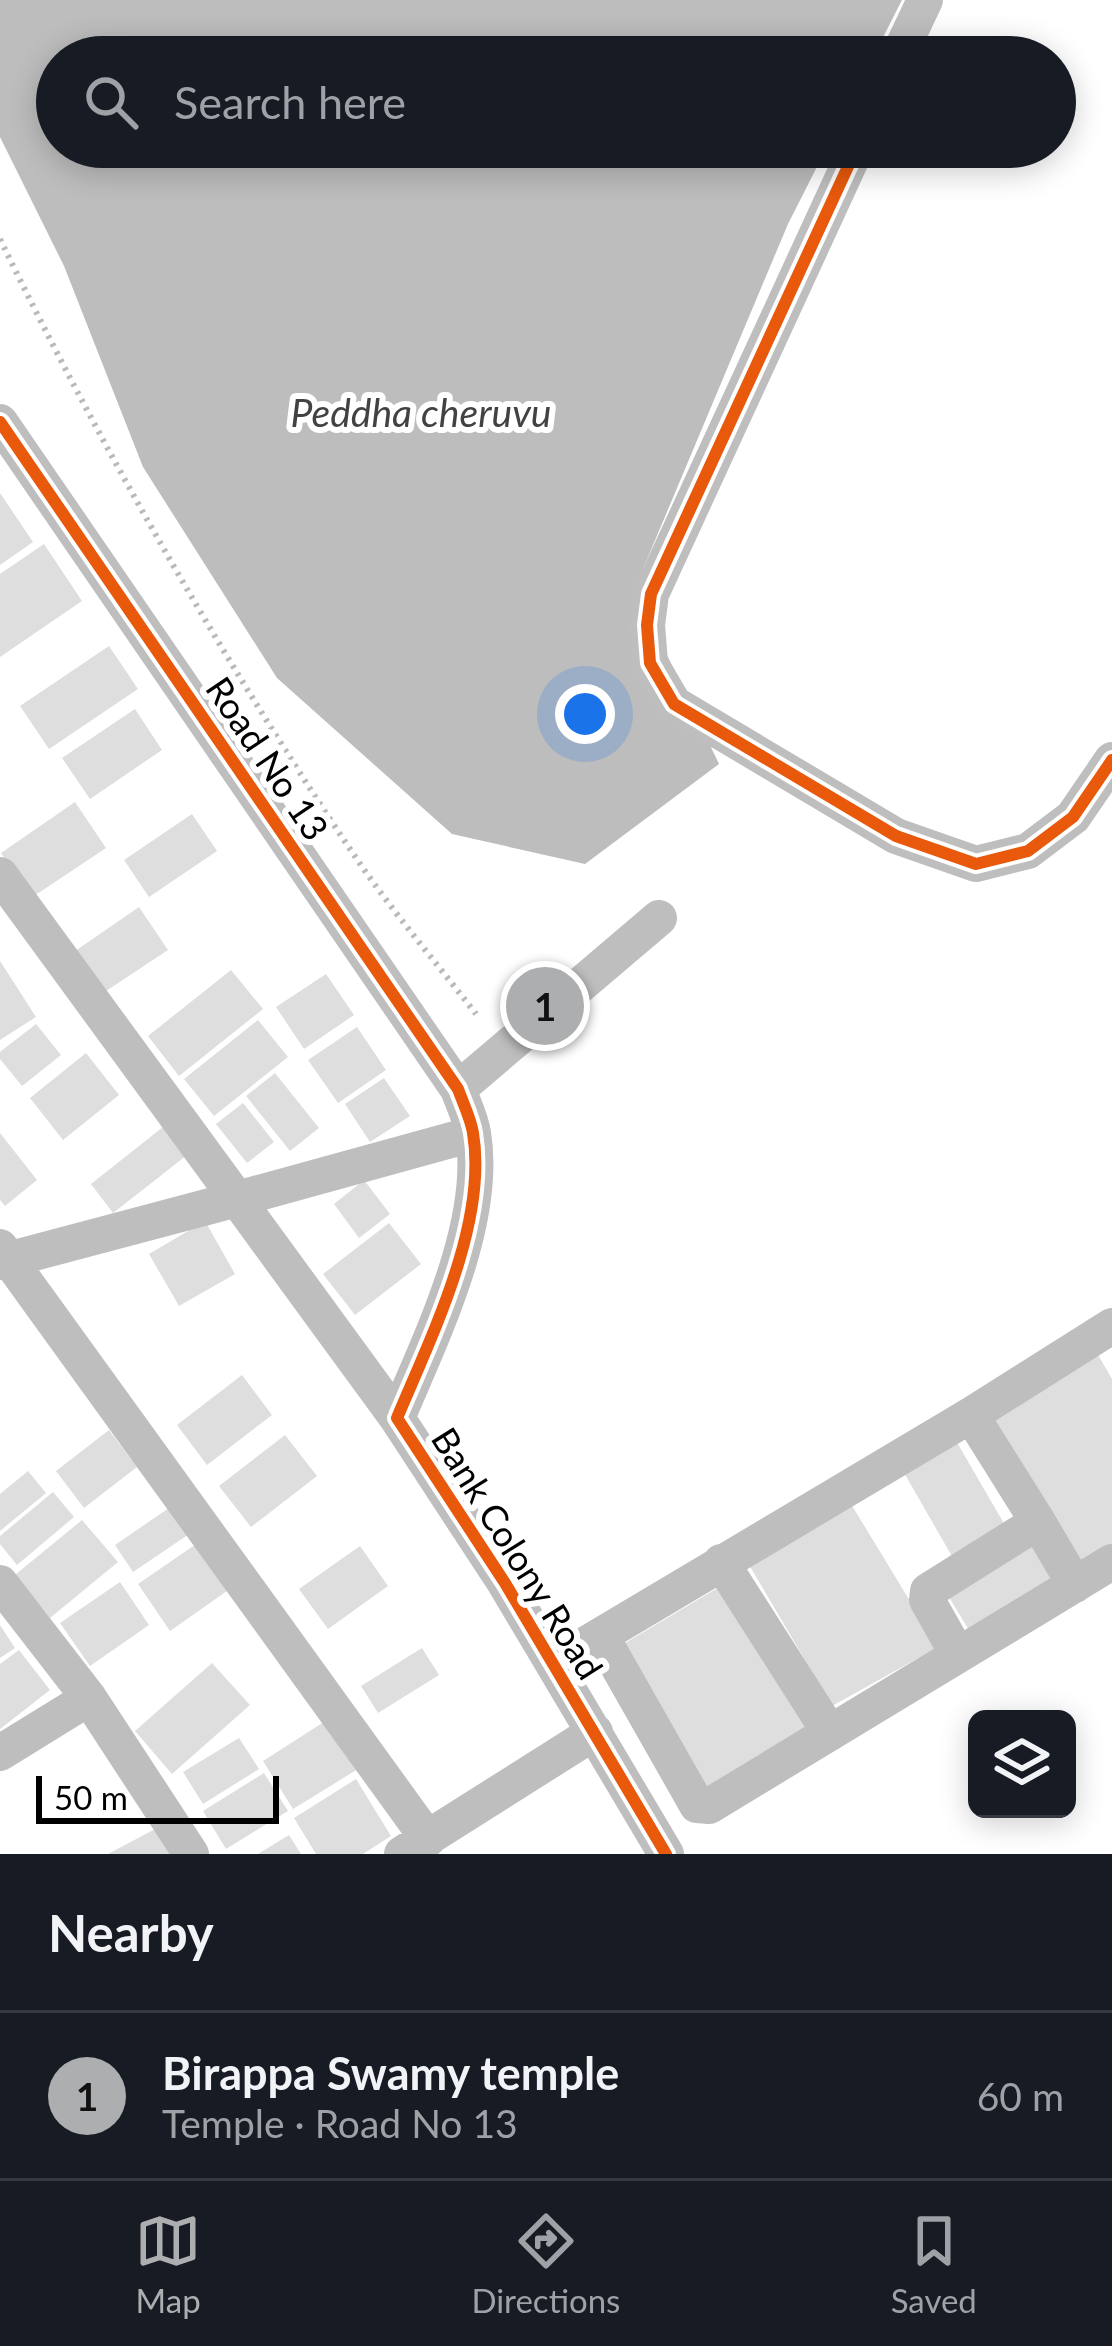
<!DOCTYPE html>
<html lang="en">
<head>
<meta charset="utf-8">
<style>
	body { margin:0; font-family:Lato,sans-serif; background:#20242c; color:#f1f3f6 }
	.controls { position:absolute; right:36px; bottom:36px; display:grid; overflow:hidden; border-radius:18px; box-shadow:0 6px 30px #0003 }
	.controls button { width:108px; height:108px; display:grid; place-items:center; padding:0; border:0; border-bottom:3px solid #363941; background:#171b24; color:#f1f3f6; font:60px sans-serif }
	.scale { position:absolute; left:36px; bottom:30px; width:243px; box-sizing:border-box; padding-left:12px; border:6px solid #000; border-top:0; font-size:33px; line-height:42px; white-space:nowrap; color:#000; -webkit-text-stroke:9px #fff; paint-order:stroke }
	.you { position:absolute; left:585px; top:714px; width:42px; height:42px; margin:-30px; border:9px solid #fff; border-radius:50%; background:#1a73e8; box-shadow:0 0 0 18px #1a73e833 }
	.badge { display:grid; place-items:center; width:78px; height:78px; border-radius:50%; background:#adaeaf; color:#111; font-size:39px; font-weight:700 }
	.pin { position:absolute; translate:-50% -50%; border:6px solid #fff; box-shadow:0 3px 12px #0006 }
	.list { margin:0; padding:0; list-style:none }
	h2 { display:flex; justify-content:space-between; align-items:center; height:156px; margin:0; padding:0 48px; font-size:51px }
	h2 small { font-size:39px; font-weight:400; color:#9ea1a6 }
	.list li { display:grid; grid-template-columns:78px 1fr auto; gap:36px; align-items:center; box-sizing:border-box; height:168px; padding:0 48px; border-top:3px solid #363941 }
	.list b { display:block; font-size:45px; white-space:nowrap }
	.list p { margin:0; font-size:39px; white-space:nowrap; color:#9ea1a6 }
	.list em { font-size:39px; font-style:normal; color:#9ea1a6 }
	.icon { flex:none; width:66px; height:66px; fill:none; stroke:currentColor; stroke-width:2; stroke-linecap:round; stroke-linejoin:round }
	.map { position:relative; flex:none; width:1112px; height:1854px; overflow:hidden }
	.search { position:absolute; background:#171b24; box-shadow:0 6px 30px #0003; left:36px; right:36px; top:36px; height:132px; display:flex; align-items:center; gap:30px; box-sizing:border-box; padding:0 42px; border-radius:66px; color:#9ea1a6; font-size:45px }
	.sheet { height:324px; background:#171b24 }
	nav { display:flex; justify-content:space-around; align-items:center; box-sizing:border-box; height:168px; border-top:3px solid #363941; background:#171b24; font-size:33px; color:#9ea1a6 }
	nav a { display:grid; justify-items:center; gap:6px }
	nav .on { color:#adaeaf }
	.map>svg:first-child { display:block }
</style>
</head>
<body>
<div class="map">
<svg width="1112" height="1854" viewBox="0 0 1112 1854">
	<rect width="100%" height="100%" fill="#fff"/>
	<path fill="#bdbdbd" d="M0,0H902L873,57H57V147H827L788,224L635,588L719,764L585,864L452,834L277,678L143,467L64,266L0,137Z"/>
	<path fill="#dedede" d="M0,493L33,542L0,565Z
		M44,544L82,601L0,657V574Z
		M109,646L138,689L49,749L20,706Z
		M135,709L162,750L90,799L62,758Z
		M75,802L106,848L31,898L1,853Z
		M192,814L217,851L149,897L124,860Z
		M139,907L168,950L94,999L65,958Z
		M0,961L36,1017L0,1040Z
		M231,970L263,1009L179,1076L148,1036Z
		M326,974L354,1015L304,1049L276,1007Z
		M258,1020L288,1057L214,1116L184,1079Z
		M36,1024L61,1055L22,1086L0,1059V1052Z
		M357,1027L386,1070L338,1103L308,1060Z
		M86,1053L119,1095L63,1140L30,1098Z
		M275,1073L319,1128L290,1151L246,1096Z
		M384,1078L410,1116L370,1142L345,1104Z
		M243,1103L274,1142L247,1163L216,1124Z
		M168,1123L191,1152L113,1213L91,1184Z
		M0,1133L37,1180L5,1206L0,1200Z
		M364,1180L390,1214L359,1238L334,1204Z
		M205,1221L235,1274L179,1306L149,1254Z
		M389,1223L421,1264L355,1315L323,1274Z
		M1097,1353L1112,1379V1545L1075,1567L987,1418Z
		M242,1375L272,1415L207,1465L177,1425Z
		M109,1430L137,1467L84,1508L56,1471Z
		M285,1435L317,1476L251,1527L219,1486Z
		M955,1439L1006,1527L953,1558L903,1471Z
		M28,1471L46,1493L0,1531V1494Z
		M53,1492L74,1517L17,1565L0,1544V1536Z
		M182,1499L201,1526L133,1572L115,1545Z
		M851,1504L938,1647L832,1706L748,1563Z
		M82,1520L118,1562L50,1618L15,1575Z
		M1030,1537L1060,1588L975,1640L944,1589Z
		M202,1540L234,1586L170,1631L138,1584Z
		M360,1546L388,1586L328,1629L299,1589Z
		M120,1582L149,1625L90,1666L60,1623Z
		M726,1583L811,1727L706,1791L615,1649Z
		M0,1625L15,1648L0,1658Z
		M422,1648L439,1675L378,1713L361,1686Z
		M19,1650L50,1690L0,1729V1664Z
		M212,1663L250,1705L172,1774L135,1731Z
		M327,1720L358,1769L293,1809L263,1761Z
		M239,1738L259,1769L203,1804L183,1772Z
		M264,1773L288,1811L226,1849L203,1811Z
		M356,1779L391,1836L363,1854H316L294,1818Z
		M159,1827L173,1854H108Z
		M289,1835L301,1854H258Z"/>
	<g fill="none" stroke-linecap="round" stroke-linejoin="round">
		<path stroke="#b9b9b9" stroke-width="6" stroke-dasharray="3 6" stroke-linecap="butt" d="M0,239C103,451 222,659 354,855C391,910 435,961 476,1014"/>
		<path stroke="#bebebe" stroke-width="36" d="M898,57L925,0
			M857,147L651,594L647,625L650,663L674,704L896,836L976,864L1028,851L1073,817L1112,760
			M0,422L458,1089C463,1103 471,1119 473,1133C488,1223 431,1337 397,1418L505,1583L666,1854
			M0,875L237,1199L473,1134
			M458,1089L659,918
			M0,1247L428,1839
			M0,1262L237,1199L397,1418
			M971,1415L1038,1522
			M721,1562L830,1733
			M0,1583L89,1698L191,1854
			M601,1636L697,1805L709,1806L1112,1562
			M583,1646L971,1415L1112,1326
			M958,1655L927,1600L928,1591L1038,1522L1075,1585
			M0,1753L89,1698
			M402,1854L595,1732"/>
		<defs>
			<path id="cycleway" d="M857,147L651,594L647,625L650,663L674,704L896,836L976,864L1028,851L1073,817L1112,760
				M0,422L458,1089C463,1103 471,1119 473,1133C488,1223 431,1337 397,1418L505,1583L666,1854"/>
		</defs>
		<use href="#cycleway" stroke="#fff" stroke-width="20"/>
		<use href="#cycleway" stroke="#e8590c" stroke-width="12"/>
	</g>
	<g text-anchor="middle" dominant-baseline="central" stroke-width="12" stroke-linejoin="round" paint-order="stroke">
		<g font-size="36" fill="#000" stroke="#fff">
			<text transform="translate(268 758) rotate(56)">Road No 13</text>
			<text transform="translate(518 1553) rotate(58)">Bank Colony Road</text>
		</g>
		<g font-size="39" font-style="italic" fill="#424242" stroke="#fff">
			<text x="421" y="412">Peddha cheruvu</text>
		</g>
	</g>
</svg>
<div class="controls">
<button><svg class="icon" aria-label="layers" viewBox="0 0 24 24"><path d="M12 4l9 5-9 5-9-5zM3 14l9 5 9-5"/></svg></button>
</div>
<div class="scale">50 m</div>
<div class="you"></div>
<div class="pin badge" style="left:545px;top:1006px">1</div>
<div class="search"><svg class="icon" aria-label="search" viewBox="0 0 24 24"><circle cx="10" cy="10" r="6"/><path d="M15 15l6 6"/></svg>Search here</div>
</div>
<section class="sheet">
<h2>Nearby<small></small></h2>
<ul class="list">
<li><span class="badge">1</span><div><b>Birappa Swamy temple</b><p>Temple · Road No 13</p></div><em>60 m</em></li>
</ul>
</section>
<nav>
<a class="on"><svg class="icon" aria-label="map" viewBox="0 0 24 24"><path d="M3 6l6-2 6 2 6-2v14l-6 2-6-2-6 2zM9 4v14M15 6v14"/></svg>Map</a>
<a><svg class="icon" aria-label="directions" viewBox="0 0 24 24"><path d="M12 3l9 9-9 9-9-9zM9 14v-3h6M13 9l2 2-2 2"/></svg>Directions</a>
<a><svg class="icon" aria-label="saved" viewBox="0 0 24 24"><path d="M7 4h10v16l-5-4-5 4z"/></svg>Saved</a>
</nav>
</body>
</html>
